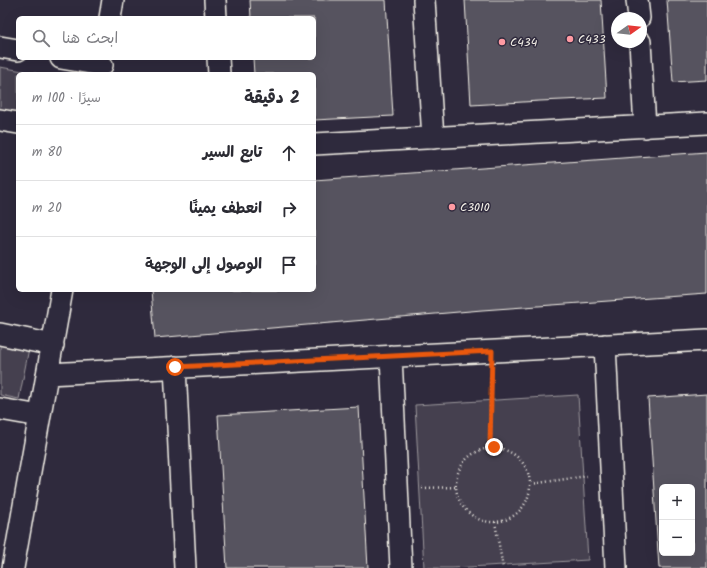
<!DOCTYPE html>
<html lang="ar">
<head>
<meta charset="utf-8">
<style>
	body { margin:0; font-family:Kalam,"Playpen Sans Arabic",sans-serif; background:#f7f7f7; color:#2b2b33; direction:rtl }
	.controls { position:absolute; right:12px; bottom:12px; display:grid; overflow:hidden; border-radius:6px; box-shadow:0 4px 16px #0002 }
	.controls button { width:36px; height:36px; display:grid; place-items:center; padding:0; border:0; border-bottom:1px solid #e1e1e2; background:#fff; color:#2b2b33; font:20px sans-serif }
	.compass { position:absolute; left:611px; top:12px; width:36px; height:36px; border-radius:50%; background:#fff; box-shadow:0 4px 16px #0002; rotate:75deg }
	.stop { position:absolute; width:12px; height:12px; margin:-9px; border:3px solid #ea580c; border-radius:50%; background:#fff }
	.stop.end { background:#ea580c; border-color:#fff; box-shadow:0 1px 4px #0008 }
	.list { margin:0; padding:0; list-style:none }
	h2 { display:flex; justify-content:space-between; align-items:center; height:52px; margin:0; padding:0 16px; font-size:17px }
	h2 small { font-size:13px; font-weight:400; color:#7c7c81 }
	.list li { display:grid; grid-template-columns:26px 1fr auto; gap:12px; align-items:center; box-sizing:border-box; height:56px; padding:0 16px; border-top:1px solid #e1e1e2 }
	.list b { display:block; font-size:15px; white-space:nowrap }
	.list em { font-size:13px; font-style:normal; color:#7c7c81 }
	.icon { flex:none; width:22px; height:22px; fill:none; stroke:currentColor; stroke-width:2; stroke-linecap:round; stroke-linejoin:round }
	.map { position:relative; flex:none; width:707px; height:568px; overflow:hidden; direction:ltr }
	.search { position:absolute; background:#fff; box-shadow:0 4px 16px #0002; left:16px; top:16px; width:300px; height:44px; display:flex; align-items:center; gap:10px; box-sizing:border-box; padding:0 14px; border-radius:6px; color:#7c7c81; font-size:15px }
	.panel { position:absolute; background:#fff; box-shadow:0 4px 16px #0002; left:16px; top:72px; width:300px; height:220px; border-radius:6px; direction:rtl }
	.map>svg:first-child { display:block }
</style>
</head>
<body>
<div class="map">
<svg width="707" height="568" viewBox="0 0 707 568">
	<rect width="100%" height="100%" fill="#2f2a3d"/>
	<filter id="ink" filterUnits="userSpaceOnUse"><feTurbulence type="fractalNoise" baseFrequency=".025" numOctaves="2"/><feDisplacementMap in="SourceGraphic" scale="8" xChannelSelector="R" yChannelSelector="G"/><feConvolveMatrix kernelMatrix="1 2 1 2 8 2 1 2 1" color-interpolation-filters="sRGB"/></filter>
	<g filter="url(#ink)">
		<path fill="#454050" stroke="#9c989c" d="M0,67L40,74H18V113L0,109Z
			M0,343L29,348L19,399L0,395Z
			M578,395L588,560L452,568H424L415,405Z"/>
		<path fill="#56525f" stroke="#f4f1e8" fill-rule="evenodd" d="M250,0H386L393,116L314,120V74H254L253,58H314V18H251Z
			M465,0H601L607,98L540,101L471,105Z
			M667,0H707V80L673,82Z
			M707,152V294L482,310L155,338L151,290H314V180Z
			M707,394V568H659L648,398ZM662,487H692V553H662Z
			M359,407L368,568H227L218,415Z"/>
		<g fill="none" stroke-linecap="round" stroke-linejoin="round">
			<defs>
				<path id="minor" d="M215,0L216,18
					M424,0L433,138
					M637,0L639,18
					M110,18L113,0
					M640,42L645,127
					M0,47L18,50
					M61,58L102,65
					M218,58L219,74
					M0,120L18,123
					M314,144L707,123
					M0,334L53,345
					M605,345L616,568
					M391,356L401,568
					M175,367L185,568
					M48,374L707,340
					M0,409L40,416
					M13,568L62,290"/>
			</defs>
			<use href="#minor" stroke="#f4f1e8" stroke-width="24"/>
			<path stroke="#f4f1e8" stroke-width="2.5" stroke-dasharray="1 3" stroke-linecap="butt" d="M490,447L491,375
				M456 485a37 37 0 1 1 74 0a37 37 0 1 1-74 0Z
				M531,484L587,476
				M422,488L456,487
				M495,522L503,568"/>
			<use href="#minor" stroke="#2f2a3d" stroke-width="21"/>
		</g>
	</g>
	<g fill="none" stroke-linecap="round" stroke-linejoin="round" filter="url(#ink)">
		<path stroke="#ea580c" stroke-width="5" d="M175,367L492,351L490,447H494"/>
	</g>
	<g fill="#ff9aa2" stroke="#2f2a3d" stroke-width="1.5">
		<circle cx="570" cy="39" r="4"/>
		<circle cx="502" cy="42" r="4"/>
		<circle cx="452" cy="207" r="4"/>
	</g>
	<g text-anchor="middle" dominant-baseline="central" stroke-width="3" stroke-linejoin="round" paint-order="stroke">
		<g font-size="12" fill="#f4f1e8" stroke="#2f2a3d" text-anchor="start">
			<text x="578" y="39">C433</text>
			<text x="510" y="42">C434</text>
			<text x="460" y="207">C3010</text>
		</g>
	</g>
</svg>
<div class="controls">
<button>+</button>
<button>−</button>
</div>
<svg class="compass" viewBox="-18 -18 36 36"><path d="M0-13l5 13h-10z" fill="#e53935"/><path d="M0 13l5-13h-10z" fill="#7c7c81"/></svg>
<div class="stop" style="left:175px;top:367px"></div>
<div class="stop end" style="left:494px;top:447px"></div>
<div class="search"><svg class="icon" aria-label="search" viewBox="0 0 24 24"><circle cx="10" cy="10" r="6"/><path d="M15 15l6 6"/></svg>ابحث هنا</div>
<section class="panel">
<h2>2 دقيقة<small>سيرًا · 100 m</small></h2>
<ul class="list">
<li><svg class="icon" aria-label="ahead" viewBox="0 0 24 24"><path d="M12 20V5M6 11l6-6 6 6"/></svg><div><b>تابع السير</b></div><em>80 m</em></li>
<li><svg class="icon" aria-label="right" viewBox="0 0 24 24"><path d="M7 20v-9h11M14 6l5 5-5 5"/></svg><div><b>انعطف يمينًا</b></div><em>20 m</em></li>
<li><svg class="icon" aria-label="arrive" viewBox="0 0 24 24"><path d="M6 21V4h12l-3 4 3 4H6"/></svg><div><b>الوصول إلى الوجهة</b></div></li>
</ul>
</section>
</div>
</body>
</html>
